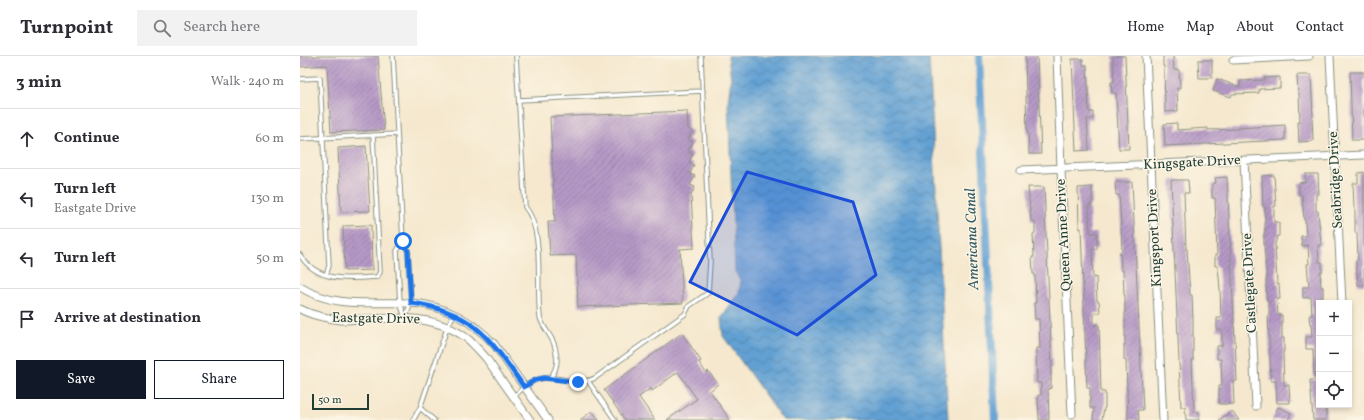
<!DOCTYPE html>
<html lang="en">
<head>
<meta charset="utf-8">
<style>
	body { margin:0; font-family:Vollkorn,serif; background:#f2f2f3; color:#2b2b33 }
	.controls { position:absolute; right:12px; bottom:12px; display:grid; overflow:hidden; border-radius:0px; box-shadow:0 2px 6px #0003 }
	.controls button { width:36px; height:36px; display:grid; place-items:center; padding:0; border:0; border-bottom:1px solid #e1e1e2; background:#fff; color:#2b2b33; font:20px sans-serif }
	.scale { position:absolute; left:12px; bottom:10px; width:57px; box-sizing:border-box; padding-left:4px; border:2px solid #1f3d34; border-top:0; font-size:11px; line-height:14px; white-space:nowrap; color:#1f3d34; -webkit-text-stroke:3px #fcf5e5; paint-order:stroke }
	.stop { position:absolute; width:12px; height:12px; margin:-9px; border:3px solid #1a73e8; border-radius:50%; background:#fff }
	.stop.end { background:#1a73e8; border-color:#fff; box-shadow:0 1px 4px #0008 }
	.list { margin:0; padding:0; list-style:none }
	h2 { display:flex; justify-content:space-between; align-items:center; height:52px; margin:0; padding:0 16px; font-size:17px }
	h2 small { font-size:13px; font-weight:400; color:#7c7c81 }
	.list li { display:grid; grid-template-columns:26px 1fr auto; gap:12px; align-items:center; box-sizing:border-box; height:60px; padding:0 16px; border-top:1px solid #e1e1e2 }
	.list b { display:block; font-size:15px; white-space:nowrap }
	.list p { margin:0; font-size:13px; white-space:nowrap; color:#7c7c81 }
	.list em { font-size:13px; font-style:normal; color:#7c7c81 }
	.actions { display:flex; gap:8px; padding:12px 16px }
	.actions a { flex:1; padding:9px 0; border:1px solid #111827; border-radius:0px; text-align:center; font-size:14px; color:#111827 }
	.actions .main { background:#111827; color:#fff }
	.icon { flex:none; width:22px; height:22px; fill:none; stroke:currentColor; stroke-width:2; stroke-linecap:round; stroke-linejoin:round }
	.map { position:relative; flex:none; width:1064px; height:364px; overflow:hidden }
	header { display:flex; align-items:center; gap:24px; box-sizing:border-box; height:56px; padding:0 20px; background:#fff; border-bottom:1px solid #e1e1e2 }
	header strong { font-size:19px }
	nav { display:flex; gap:22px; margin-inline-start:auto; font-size:14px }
	.search { width:280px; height:36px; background:#f2f2f3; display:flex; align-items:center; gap:10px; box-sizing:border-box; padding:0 14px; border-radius:0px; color:#7c7c81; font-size:15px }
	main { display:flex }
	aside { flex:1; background:#fff }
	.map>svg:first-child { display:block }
</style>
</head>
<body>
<header>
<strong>Turnpoint</strong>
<div class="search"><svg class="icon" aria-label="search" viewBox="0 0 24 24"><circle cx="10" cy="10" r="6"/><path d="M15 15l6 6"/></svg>Search here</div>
<nav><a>Home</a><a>Map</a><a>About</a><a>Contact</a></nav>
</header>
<main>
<aside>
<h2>3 min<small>Walk · 240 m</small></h2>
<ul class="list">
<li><svg class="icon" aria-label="ahead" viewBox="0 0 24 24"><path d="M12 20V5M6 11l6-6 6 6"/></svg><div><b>Continue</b></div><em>60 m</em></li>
<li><svg class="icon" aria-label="left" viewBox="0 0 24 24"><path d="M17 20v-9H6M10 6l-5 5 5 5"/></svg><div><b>Turn left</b><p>Eastgate Drive</p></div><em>130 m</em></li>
<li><svg class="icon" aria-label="left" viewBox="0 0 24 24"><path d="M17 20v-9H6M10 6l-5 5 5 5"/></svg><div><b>Turn left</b></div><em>50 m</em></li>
<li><svg class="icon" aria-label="arrive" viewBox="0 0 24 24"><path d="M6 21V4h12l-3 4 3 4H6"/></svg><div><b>Arrive at destination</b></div></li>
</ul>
<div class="actions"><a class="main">Save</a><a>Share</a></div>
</aside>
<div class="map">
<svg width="1064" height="364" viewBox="0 0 1064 364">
	<defs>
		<pattern id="water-waves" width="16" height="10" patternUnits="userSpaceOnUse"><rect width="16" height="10" fill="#62a0d3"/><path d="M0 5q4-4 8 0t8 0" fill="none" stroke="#5084ac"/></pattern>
		<pattern id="building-hatch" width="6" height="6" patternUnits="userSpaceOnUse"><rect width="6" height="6" fill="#b598c6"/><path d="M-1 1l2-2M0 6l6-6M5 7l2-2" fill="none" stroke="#937da2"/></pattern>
	</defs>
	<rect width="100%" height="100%" fill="#fcf5e5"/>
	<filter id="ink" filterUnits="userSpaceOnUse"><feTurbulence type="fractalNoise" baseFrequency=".025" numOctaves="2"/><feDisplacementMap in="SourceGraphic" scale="8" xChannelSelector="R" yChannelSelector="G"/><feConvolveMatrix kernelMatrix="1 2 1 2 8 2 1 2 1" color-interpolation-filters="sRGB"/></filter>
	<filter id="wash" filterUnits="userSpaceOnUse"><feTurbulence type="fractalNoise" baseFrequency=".012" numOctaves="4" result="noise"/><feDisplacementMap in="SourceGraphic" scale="16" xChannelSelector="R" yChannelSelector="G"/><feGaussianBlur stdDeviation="0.9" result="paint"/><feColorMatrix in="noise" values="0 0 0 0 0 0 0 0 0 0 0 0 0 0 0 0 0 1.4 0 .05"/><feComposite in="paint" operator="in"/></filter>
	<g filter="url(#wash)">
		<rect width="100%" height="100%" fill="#f5e8ce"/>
		<path fill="url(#water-waves)" stroke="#406e84" d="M428,0H629L648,364H483L423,280L421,262L439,236L441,225L435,216L428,46L431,23Z"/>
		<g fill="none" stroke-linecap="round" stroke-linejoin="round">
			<path stroke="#62a0d3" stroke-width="8" d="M679,0L695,364"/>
		</g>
		<g id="blocks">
			<path fill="url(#building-hatch)" d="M0,0H78L84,74L31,76L27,9L0,11Z
				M725,0H737L741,98H729L728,76H727Z
				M813,0H825L829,93H819L816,37H812L811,26H814Z
				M863,0H873L874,14H879L880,32H877L878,55L865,56L864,10H863Z
				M772,3H783V9H787L789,56H793V63H787L789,94L776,95Z
				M898,4H912V22H899Z
				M1050,16H1064V84H1052Z
				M997,19H1011L1013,61L1012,62L1013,85L999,86L998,66H1000L999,37H998Z
				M980,21V32L959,33V37L932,38L931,41L913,35L917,23L940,31V25L964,24V22Z
				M387,55L388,73L392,75L388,84L393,86L388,96L393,98L389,106L394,109L390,118L395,120L390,129L395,131L391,139L394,192L380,193L383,247L278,251L276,199L250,200L248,166H255L250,61Z
				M877,67V74L908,72V74L939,73V72L985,69V84L865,90L864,68Z
				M66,90L70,155L41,156L38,92Z
				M1064,116V229H1058L1056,205L1058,204L1057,177H1055V152H1054L1053,127H1058V117Z
				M1005,118H1018L1019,138H1016V155H1018L1021,189H1018L1019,206H1022V216H1020L1021,231H1023V241H1020V247H1019V321H1014L1013,293H1006V281H1012L1011,268H1010L1009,260L1012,259L1011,241L1003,242V231H1009L1007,208H1009L1008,189L1002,190L1001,180H1006L1005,164H1004L1002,139H999V127L1006,126Z
				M974,119L976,150H974V166H979V180H977L975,189L977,228H979L980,243H977L978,259H982V282H984V296H983L984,329H989L990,347H977L976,325H971L968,259H969V245H967L966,224H967L964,190V177H965V151H963L962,120Z
				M927,121L937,325H933L934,348H919V330H922L921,303H917V290H922V274H917V262H921L920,233L918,210H915V199H917L915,142H912V128L916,127L915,122Z
				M871,124H888L889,137H884L886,193H887L890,239H892L893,263V304H892L894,356H899V364H886L885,351H881Z
				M815,126H832L843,354H838L839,364H828L826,304H824V289H825V239H824L823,214H821L820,196H822L821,169L819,139H816Z
				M728,131H744L752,311H751V332L748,333L749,364H739L738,339H741V327H737L736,292H740L739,263H735L734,247H736L735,218H733L732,201H734L733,178L735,177V165H731Z
				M792,131V149H789L790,177H797V193H792L793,222L796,221L797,245H799L800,257H794V269H799L801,336H805V352H804L802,364H793L794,352H790V332H787L781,172H779L778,132Z
				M71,169L72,214L45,215L43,170Z
				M382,277L401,305L399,306L406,317L408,315L418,328L410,335L430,364H367L397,343L378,316L352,335L351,332L339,341L355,364H325L304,334Z
				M1010,324H1019V350L1026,349V364H1013Z
				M978,351L991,357L988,364H972Z
				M292,355L299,364H280Z
				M932,355L939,364H919Z"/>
		</g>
	</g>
	<g filter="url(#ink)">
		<use href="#blocks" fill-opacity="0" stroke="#8a9281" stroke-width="1"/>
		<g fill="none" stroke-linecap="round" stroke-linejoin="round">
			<defs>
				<path id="lane" d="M93,0L103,185L108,195L111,247L105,262
					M216,0L225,151C245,174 236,231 240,261C242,271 251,279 254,288C256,293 256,298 257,303C257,311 255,316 250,322
					M0,23L20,22L29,210L26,219
					M219,44L403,35
					M0,83L97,78
					M103,185L97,195L100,247L105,261
					M0,199C18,227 49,223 77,221L80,216L73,79
					M288,325L315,364
					M213,341C220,335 227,327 236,324C254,316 275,332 295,322L385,258L389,250L408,237L410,206L401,0
					M120,352L134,364
					M113,364L120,352L147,272L154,258"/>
				<path id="street" d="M757,0L761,113L772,358
					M846,0L863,364
					M1030,0L1042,247
					M933,4L1009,0
					M944,104L956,350
					M721,114L1064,99
					M0,231C36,253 71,245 111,247C143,249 172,264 194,288L248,364
					M0,253C13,260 27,262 41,264C85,263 132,254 169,284C175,290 181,296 186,302L230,364"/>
			</defs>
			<use href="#lane" stroke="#8a9281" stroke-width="5.5"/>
			<use href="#street" stroke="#8a9281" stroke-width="9"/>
			<use href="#lane" stroke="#fff" stroke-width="3.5"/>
			<use href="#street" stroke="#fff" stroke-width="7"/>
		</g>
	</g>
	<g fill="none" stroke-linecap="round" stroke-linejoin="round" filter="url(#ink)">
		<path stroke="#1a73e8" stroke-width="5" d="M103,185L108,195L111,247C174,255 190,283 224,331L235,324L244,322L278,326"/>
	</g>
	<path fill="#1d4ed8" fill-opacity="0.2" stroke="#1d4ed8" stroke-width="3" stroke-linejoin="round" d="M447,116L553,146L576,219L497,279L390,226Z"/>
	<g text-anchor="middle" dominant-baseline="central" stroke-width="3" stroke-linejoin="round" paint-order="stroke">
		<g font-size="14" fill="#1f3d34" stroke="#fcf5e5">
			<text transform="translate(892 107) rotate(-3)">Kingsgate Drive</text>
			<text transform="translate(1036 124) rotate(-93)">Seabridge Drive</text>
			<text transform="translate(764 179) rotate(-93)">Queen Anne Drive</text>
			<text transform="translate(855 182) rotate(-93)">Kingsport Drive</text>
			<text transform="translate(950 227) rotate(-93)">Castlegate Drive</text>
			<text transform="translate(76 263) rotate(1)">Eastgate Drive</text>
		</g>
		<g font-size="15" font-style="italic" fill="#335b64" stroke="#fcf5e5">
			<text transform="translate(673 183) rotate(-92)">Americana Canal</text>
		</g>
	</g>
</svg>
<div class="controls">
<button>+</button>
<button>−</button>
<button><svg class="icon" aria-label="locate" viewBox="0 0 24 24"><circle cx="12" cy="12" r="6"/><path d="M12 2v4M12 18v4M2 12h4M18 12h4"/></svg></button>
</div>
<div class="scale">50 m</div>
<div class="stop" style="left:103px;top:185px"></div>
<div class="stop end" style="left:278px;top:326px"></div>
</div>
</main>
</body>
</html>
